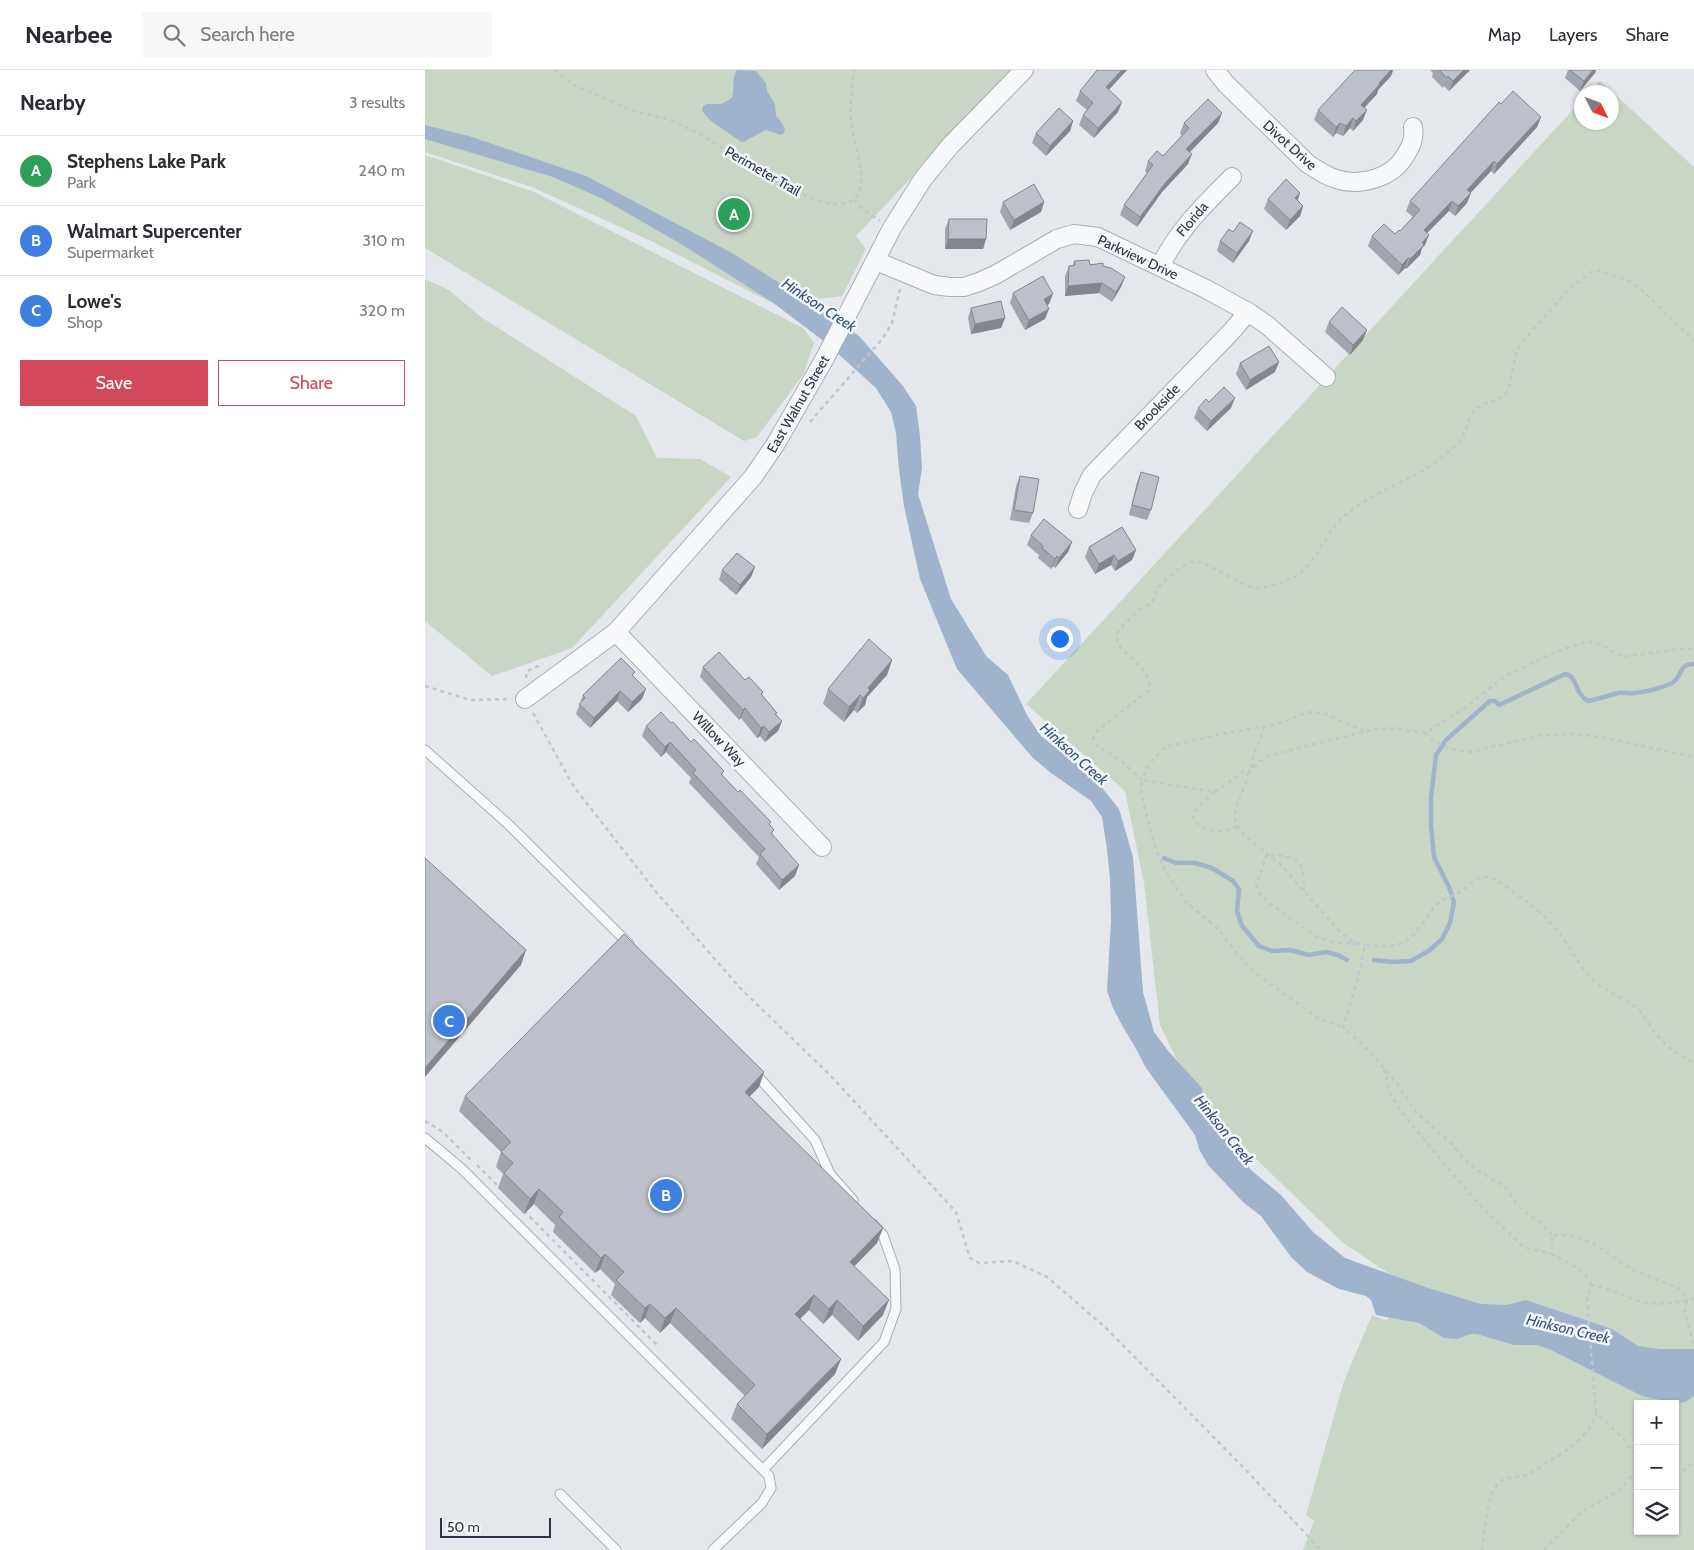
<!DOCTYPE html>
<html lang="en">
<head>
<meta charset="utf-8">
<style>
	body { margin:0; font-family:Cabin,sans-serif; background:#f7f7f7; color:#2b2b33 }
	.controls { position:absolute; right:15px; bottom:15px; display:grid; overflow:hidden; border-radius:0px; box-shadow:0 1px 4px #0004 }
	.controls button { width:45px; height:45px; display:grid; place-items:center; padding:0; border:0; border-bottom:1px solid #e1e1e2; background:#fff; color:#2b2b33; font:25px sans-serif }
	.compass { position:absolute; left:1149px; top:15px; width:45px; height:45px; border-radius:50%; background:#fff; box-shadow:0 1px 4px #0004; rotate:132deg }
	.scale { position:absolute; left:15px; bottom:12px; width:111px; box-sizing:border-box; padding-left:5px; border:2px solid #2b3445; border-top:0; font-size:14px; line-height:18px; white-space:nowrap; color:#2b3445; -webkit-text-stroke:4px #f4f6f9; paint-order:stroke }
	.you { position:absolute; left:634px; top:568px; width:18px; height:18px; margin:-12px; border:4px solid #fff; border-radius:50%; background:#1a73e8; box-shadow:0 0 0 8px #1a73e833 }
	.badge { display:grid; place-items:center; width:32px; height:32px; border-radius:50%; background:#d1495b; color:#fff; font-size:16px; font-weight:700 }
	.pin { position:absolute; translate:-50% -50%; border:2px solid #fff; box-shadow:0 1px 5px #0006 }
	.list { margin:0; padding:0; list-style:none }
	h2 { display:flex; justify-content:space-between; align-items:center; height:65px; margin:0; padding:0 20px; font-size:21px }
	h2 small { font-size:16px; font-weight:400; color:#7c7c81 }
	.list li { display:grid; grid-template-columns:32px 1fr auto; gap:15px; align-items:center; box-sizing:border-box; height:70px; padding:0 20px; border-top:1px solid #e1e1e2 }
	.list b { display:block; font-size:19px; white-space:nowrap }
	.list p { margin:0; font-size:16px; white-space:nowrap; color:#7c7c81 }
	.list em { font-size:16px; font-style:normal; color:#7c7c81 }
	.actions { display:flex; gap:10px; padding:15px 20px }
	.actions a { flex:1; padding:11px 0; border:1px solid #d1495b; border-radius:0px; text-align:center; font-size:18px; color:#d1495b }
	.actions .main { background:#d1495b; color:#fff }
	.icon { flex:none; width:28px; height:28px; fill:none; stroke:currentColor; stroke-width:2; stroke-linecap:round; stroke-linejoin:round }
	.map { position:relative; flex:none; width:1269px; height:1480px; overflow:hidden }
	header { display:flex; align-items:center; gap:30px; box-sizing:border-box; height:70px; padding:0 25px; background:#fff; border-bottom:1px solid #e1e1e2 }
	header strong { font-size:24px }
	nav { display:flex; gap:28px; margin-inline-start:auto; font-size:18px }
	.search { width:350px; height:45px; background:#f7f7f7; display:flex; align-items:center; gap:12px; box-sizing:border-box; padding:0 18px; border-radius:0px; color:#7c7c81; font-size:19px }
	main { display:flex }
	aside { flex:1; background:#fff }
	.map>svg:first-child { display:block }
</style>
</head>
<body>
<header>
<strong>Nearbee</strong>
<div class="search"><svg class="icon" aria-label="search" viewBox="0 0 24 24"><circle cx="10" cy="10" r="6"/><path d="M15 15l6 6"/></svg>Search here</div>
<nav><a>Map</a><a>Layers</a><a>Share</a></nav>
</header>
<main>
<aside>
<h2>Nearby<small>3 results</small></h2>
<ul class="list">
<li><span class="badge" style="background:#2e9e5b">A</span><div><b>Stephens Lake Park</b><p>Park</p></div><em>240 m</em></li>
<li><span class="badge" style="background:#3f7fe0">B</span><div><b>Walmart Supercenter</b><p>Supermarket</p></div><em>310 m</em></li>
<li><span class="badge" style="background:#3f7fe0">C</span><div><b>Lowe's</b><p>Shop</p></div><em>320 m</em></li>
</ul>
<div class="actions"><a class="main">Save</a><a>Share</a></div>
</aside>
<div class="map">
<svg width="1269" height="1480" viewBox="0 0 1269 1480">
	<rect width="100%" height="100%" fill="#e4e7ec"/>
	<path fill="#c9d6c5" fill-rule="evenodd" d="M0,0H588L431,166L441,179L417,226L393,229L380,220L361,240L226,171L107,117L0,82Z
		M1175,11L1269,97V1480H878L889,1451L881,1445L919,1311L947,1245L962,1251L978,1213L917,1172L828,1086L766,1019L735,955L719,813L700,721L601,634L1156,31V52H1186V22H1164ZM1213,1334H1250V1461H1213Z
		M0,85L109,122L378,258L389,273L378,305L332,367L319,371L0,178Z
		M0,209L24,220L56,247L211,346L232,388L275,389L306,407L147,578L67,606L0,551Z"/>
	<path fill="#9fb4cc" d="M312,0L331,1L341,13L342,21L350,34L351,46L357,53L360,59L359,63L356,65L341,60L318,72L315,71L286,51L277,41L278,36L282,34H296L307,28C310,18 306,9 312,0Z
		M0,55L44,66L161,106L307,183L395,239L434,266L478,316L491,336L495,366L497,398L493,424L526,529L561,586L583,605L602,645L616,666L666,704L694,739L708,787L718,922L729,962L744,982L776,1017L792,1057L827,1101L856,1125L888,1162L920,1188L1003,1218L1056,1234L1081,1235L1101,1230L1187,1259L1213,1276L1235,1279H1269V1326L1260,1332L1251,1333L1217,1326L1124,1279L1111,1275H1089L1052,1264H1045L1032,1269L1019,1268L994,1253L951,1245L946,1230L941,1226L914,1219L882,1202L866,1187L836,1146L819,1133L783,1095L774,1079L770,1065L721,998L709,975L698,957L688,938L682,921L686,850L685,809L682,779L677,747L666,731L626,703L607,687L532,599L495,509L479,436L474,400L471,363L466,342L451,318L400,272L347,232L256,174L176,128L128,107L0,69Z"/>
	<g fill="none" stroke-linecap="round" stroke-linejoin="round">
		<path stroke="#9fb4cc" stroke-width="4.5" d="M739,788L751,793H770L787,798L808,811L814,819L812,841L817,856L834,876L847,881L865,880L884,885L901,882L913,885L922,890
			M949,890L968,892L986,891L1005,880L1017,869L1025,853L1029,832L1024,817L1009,787L1006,755V728L1011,685L1021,670L1065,631H1070L1074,635L1140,604C1155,608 1147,621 1163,631C1173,629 1183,626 1193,623C1198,622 1204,624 1209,623C1221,622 1236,618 1247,613C1258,608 1252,594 1269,594"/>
		<defs>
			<path id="lane" d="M0,680L84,755L204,874
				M328,1001L390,1070L405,1104L428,1130
				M0,1068L37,1099L344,1406L346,1418L337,1433L288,1480
				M338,1400L459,1272L471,1239L470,1199L458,1165L448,1154
				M135,1424L191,1480"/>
			<path id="street" d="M790,0L801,14L883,94C892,100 901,106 911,109C935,117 967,108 980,86C986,76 990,69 988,57
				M451,191L509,215L525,217H539L554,212L570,205L632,169L649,164L673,167L781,219L823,242L842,255L901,307
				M735,197C752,161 779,135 807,107
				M653,439L658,423L667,405L806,262L823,242
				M191,562L397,777
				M100,629L191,562L328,407L350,375L400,288L467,158L498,109L525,76L599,0"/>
		</defs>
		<use href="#lane" stroke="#a9aeb7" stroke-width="11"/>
		<use href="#street" stroke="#a9aeb7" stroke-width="20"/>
		<path stroke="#c2c5cb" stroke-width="2.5" stroke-dasharray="4 4" stroke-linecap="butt" d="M129,0L149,15L209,41L243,49L275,64L357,115L385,128L406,134L422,133L429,130C446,109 428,77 426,51C425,34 427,17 429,0
			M429,130L437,139L455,151
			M385,352L458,268L467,253L475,219
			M101,608L102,601L118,594
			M0,616L45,630L86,629
			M108,643L149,717L232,823L316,919L405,1005L531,1142L545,1188L554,1193L588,1191L622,1207L681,1258L819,1398L896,1480
			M939,661L898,643L883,642L850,655L806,662L740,677L724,694L717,710L695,690L673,677L668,669L672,661L724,620C728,604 706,588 696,578C686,564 696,557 707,547C710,544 714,539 718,537C722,535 724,535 727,532C730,528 729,525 731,521C734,514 758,495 765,492C779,487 811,514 827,517C839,520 856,513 867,508C888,500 900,464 917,448C941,425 983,412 1011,392C1019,385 1034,375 1038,366C1043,357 1042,347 1051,339C1060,330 1075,333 1083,321L1092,280L1099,270L1143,220L1166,202L1173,201L1181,203L1204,211L1217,220L1269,271
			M1000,663C1011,675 1029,681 1045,682L1118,665L1148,664L1176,667L1269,687
			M827,698C826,682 836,672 839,657
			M823,703L835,691L844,686L877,677L951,659L968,658L1000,663L1040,638L1080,606L1133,581L1154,574L1162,572L1175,574L1197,587L1255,579H1269
			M790,722L819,701L823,703C822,720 804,738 812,756C800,765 775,762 768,748C769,737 781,728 790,722L717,710L716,723L729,773L739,799L761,832L792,858L821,894L833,905L894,949L918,957
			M812,756L819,765L857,796L913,860L929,873L940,875
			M842,784L831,815L836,826L845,834L891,866L910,873L931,874
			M846,786C852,784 856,785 862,787C881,791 878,805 879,821
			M959,999L966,1026L983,1050L1049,1129L1095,1174L1102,1178L1127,1184
			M0,1051L18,1062L46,1090
			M52,1095L75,1118
			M99,1141L232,1275
			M1127,1165L1115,1152L1096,1139L1079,1116L1052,1100L1038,1088L1027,1074L990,1041L972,1013L939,976L918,957L933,908L940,875C966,877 979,879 996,856C1002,849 1005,841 1012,834C1019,827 1027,827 1035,822C1042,818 1048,809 1057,807C1067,805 1076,813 1084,819C1102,832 1121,845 1135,864C1146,878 1155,898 1168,910C1182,923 1202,928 1215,941C1221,948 1225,956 1230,963C1241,977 1254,985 1269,993
			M1166,1215C1161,1199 1140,1192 1127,1184V1165H1143L1168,1173L1206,1199L1253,1218L1261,1227L1262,1230C1245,1234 1227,1236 1211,1230C1196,1225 1181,1217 1166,1215L1162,1230L1171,1343
			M1269,1229L1262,1230L1260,1242L1269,1277
			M1250,1403L1260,1400L1269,1392
			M1057,1480C1060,1462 1061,1427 1073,1414C1080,1405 1092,1408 1101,1405C1108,1403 1112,1398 1118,1395C1138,1383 1165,1368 1171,1343L1198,1368L1213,1390
			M1119,1480L1151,1447L1161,1439L1192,1422L1213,1399"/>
		<use href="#lane" stroke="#f7f8fa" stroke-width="9"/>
		<use href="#street" stroke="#f7f8fa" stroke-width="18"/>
	</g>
	<path fill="#a1a5ae" d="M702,0L684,20L693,42L669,68L654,55L658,45L662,40L651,31L655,21Z
		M1005,0H1045L1024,21L1019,16L1018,18L1007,7L1008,3Z
		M1143,0H1171L1170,3L1155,21L1140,8Z
		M968,1L966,6L953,20L952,24L939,37L938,50L928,61L925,58L918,66L911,63L908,67L889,50L893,40Z
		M1076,34L1116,47L1112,57L1069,104L1066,101L1045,123L1042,133L1030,146L1024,141L1002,163L1000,175L997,178L995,185L981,199L980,198L973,205L943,176L947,166L970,164L975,161L988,147L981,141L985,131Z
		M797,43L793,53L765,82L763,94L737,122L712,157L695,145L699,135L722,103L720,101L723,91L738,86L757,66L755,63L759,53Z
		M648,51L645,61L621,86L607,73L611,63Z
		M843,129L873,130L878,136L875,146L861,160L839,139Z
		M578,132H619L616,142L585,160L575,142Z
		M524,149L561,169L558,179H520V159Z
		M808,162L824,171L808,193L792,181L795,171Z
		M649,191L678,196L700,207L696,217L687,232L674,223L640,226V206L644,196L648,195Z
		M588,223L624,234L622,235L620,249L600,260L585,233Z
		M546,238L580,248L576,258L546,264L543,248Z
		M904,252L938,270L925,285L900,262Z
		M815,293L850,302L821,320L811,304Z
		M784,332L806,338L782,361L769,348L773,338Z
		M716,402L726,440L722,450L704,445L712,412Z
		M595,406L608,443L604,453L585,450L591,416Z
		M606,465L647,472L643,482L630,498L628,496L626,499L613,488L614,485L602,475Z
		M664,477L711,480L707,490L690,501L686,495L670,504L660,487Z
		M330,497L326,507L311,525L294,510L297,500Z
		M467,590L462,605L442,627L440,635L432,643L429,640L419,652L398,634L403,619Z
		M278,597L320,610L338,622L337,625L352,643L351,644L357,651L353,661L340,672L335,666L332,668L316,648L314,650L275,607Z
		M209,606L217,629L203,642L192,631L165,658L151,644L158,625Z
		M246,653L266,672L299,701L297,705L345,755L348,765L370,806L354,820L331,794L334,787L264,713L266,708L241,682L236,687L217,666L221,656Z
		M339,1002L334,1017L324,1027L458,1158L452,1173L429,1196L458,1245L433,1271L407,1245L398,1254L384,1240L375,1249L416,1289L410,1304L337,1379L306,1349L312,1334L320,1326L245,1253L235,1263L220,1248L215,1253L186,1225L190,1214L175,1199L170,1203L128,1162L130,1155L109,1134L99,1144L73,1118L78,1104L71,1097L76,1082L34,1041L40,1026Z"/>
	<path fill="#83868d" d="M697,0H702L677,27L681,17Z
		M965,0H968L966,6L953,20L952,24L933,45L936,35Z
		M1039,0H1045L1024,21L1028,11Z
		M1168,0H1171L1170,3L1155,21L1159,11Z
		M697,32L693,42L669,68L673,58Z
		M942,40L938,50L928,61L931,51Z
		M797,43L793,53L758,89L761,79Z
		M1116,47L1112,57L1069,104L1072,94Z
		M928,48L925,58L918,66L921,56Z
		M648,51L645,61L621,86L625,76Z
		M915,53L911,63L908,67L911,57Z
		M767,84L763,94L737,122L712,157L715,147L741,112Z
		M1069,91L1066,101L1039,130L1042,120Z
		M875,123L872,133L870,128Z
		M1046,123L1042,133L1030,146L1033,136Z
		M1027,131L1024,141L995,170L999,160Z
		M619,132L616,142L585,160L589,150Z
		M878,136L875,146L861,160L865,150Z
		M828,161L824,171L808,193L812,183Z
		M1004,165L1000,175L997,178L995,185L981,199L985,189L997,173Z
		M523,169H561L558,179H520Z
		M983,188L980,198L973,205L977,195Z
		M700,207L696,217L687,232L691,222Z
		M677,213L674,223L640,226L643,216Z
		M628,224L624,234L615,239L619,229Z
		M624,239L620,249L600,260L604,250Z
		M580,248L576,258L546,264L550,254Z
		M942,260L938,270L925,285L928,275Z
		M854,292L850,302L821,320L825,310Z
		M810,328L806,338L782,361L786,351Z
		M647,472L643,482L630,498L634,488Z
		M711,480L707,490L690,501L693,491Z
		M689,485L686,495L670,504L674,494Z
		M632,486L628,496L626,499L630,489Z
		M330,497L326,507L311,525L315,515Z
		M467,590L462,605L442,627L440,635L432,643L438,628L443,618Z
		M221,619L217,629L203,642L207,632Z
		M195,621L192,631L165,658L169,648Z
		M435,625L429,640L419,652L424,637Z
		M320,638L316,648L314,650L318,640Z
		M357,651L353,661L340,672L344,662Z
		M339,656L335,666L332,668L336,658Z
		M245,672L241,682L236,687L240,677Z
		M374,795L370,806L354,820L357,810Z
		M101,880L96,895L0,1007V998Z
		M339,1002L334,1017L314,1037L320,1022Z
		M114,1119L109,1134L99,1144L105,1129Z
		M458,1158L452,1173L419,1207L425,1192Z
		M180,1184L175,1199L170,1203L176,1188Z
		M389,1225L384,1240L364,1259L370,1244Z
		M412,1230L407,1245L398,1254L404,1239Z
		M464,1230L458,1245L433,1271L438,1256Z
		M225,1234L220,1248L215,1253L220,1238Z
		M251,1238L245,1253L235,1263L240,1248Z
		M416,1289L410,1304L337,1379L342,1364Z"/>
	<path fill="#bbc0ca" stroke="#83868d" d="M672,0H697L681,17L697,32L673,58L658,45L668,33L655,21Z
		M930,0H966L954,13L955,14L936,35L942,40L931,51L928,48L921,56L915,53L911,57L893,40Z
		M1014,0H1039L1028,11L1023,6L1022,8Z
		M1145,0H1168L1159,11Z
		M1088,21L1116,47L1072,94L1069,91L1042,120L1046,123L1033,136L1027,131L999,160L1004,165L997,173L999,175L985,189L983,188L977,195L947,166L959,154L970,164L974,160L975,161L995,140L985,131L1074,32L1076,34Z
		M783,29L797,43L761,79L767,84L741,112L715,147L699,135L728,95L723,91L732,81L738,86L764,58L759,53Z
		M634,38L648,51L625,76L611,63Z
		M861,109L875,123L870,128L878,136L865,150L843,129Z
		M609,114L619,132L589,150L578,132Z
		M524,149H562L561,169H523Z
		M815,152L828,161L812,183L795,171L804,159L808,162Z
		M664,190L665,195L678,193V196L686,198L700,207L691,222L677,213L643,216L644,196L650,195L649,191Z
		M618,206L628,224L619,229L624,239L604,250L588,223Z
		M576,231L580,248L550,254L546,238Z
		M917,237L942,260L928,275L904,252Z
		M844,276L854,292L825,310L815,293Z
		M799,317L810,328L786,351L773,338L781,329L784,332Z
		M716,402L734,407L726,440L707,435Z
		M595,406L614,409L608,443L589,440Z
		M619,449L647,472L634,488L632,486L630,489L617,478L618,476L606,465Z
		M697,457L711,480L693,491L689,485L674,494L664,477Z
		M312,483L330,497L315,515L297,500Z
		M444,569L467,590L443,618L445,620L438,628L435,625L424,637L403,619Z
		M294,582L320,610L324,607L338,622L336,624L352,643L350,644L357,651L344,662L339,656L336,658L320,638L318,640L278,597Z
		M196,588L210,602L207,605L221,619L207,632L195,621L169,648L154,634L160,628L158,625Z
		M236,642L246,653L248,652L266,672L269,669L299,701L296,704L313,722L315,720L346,752L344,754L349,760L346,763L374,795L357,810L335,784L340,779L268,703L271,700L245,672L240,677L221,656Z
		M0,788L101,880L0,998Z
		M199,864L339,1002L320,1022L458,1158L425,1192L464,1230L438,1256L412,1230L404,1239L389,1225L370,1244L416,1289L342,1364L312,1334L330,1315L251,1238L240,1248L225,1234L220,1238L191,1210L199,1202L180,1184L176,1188L134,1147L138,1142L114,1119L105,1129L79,1103L88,1093L76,1082L86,1072L40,1026Z"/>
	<g text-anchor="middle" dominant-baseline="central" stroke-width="5" stroke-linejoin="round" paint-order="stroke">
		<g font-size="14" fill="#2b3445" stroke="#f4f6f9">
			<text transform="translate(865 75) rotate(42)">Divot Drive</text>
			<text transform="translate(338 101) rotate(30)">Perimeter Trail</text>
			<text transform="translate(767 149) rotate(-50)">Florida</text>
			<text transform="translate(713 187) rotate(25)">Parkview Drive</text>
			<text transform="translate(373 334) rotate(-60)">East Walnut Street</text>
			<text transform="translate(732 337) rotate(-46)">Brookside</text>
			<text transform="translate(294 669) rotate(46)">Willow Way</text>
		</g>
		<g font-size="15" font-style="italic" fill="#34527a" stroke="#f4f6f9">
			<text transform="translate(394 235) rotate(33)">Hinkson Creek</text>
			<text transform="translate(649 684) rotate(42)">Hinkson Creek</text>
			<text transform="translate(799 1060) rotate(51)">Hinkson Creek</text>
			<text transform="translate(1143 1259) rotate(13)">Hinkson Creek</text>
		</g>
	</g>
</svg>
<div class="controls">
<button>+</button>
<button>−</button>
<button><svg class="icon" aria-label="layers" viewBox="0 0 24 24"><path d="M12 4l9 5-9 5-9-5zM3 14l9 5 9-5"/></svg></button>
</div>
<svg class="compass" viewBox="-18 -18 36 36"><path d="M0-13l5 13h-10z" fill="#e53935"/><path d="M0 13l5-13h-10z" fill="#7c7c81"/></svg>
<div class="scale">50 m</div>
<div class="you"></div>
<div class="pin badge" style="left:309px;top:144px;background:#2e9e5b">A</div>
<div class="pin badge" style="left:241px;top:1125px;background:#3f7fe0">B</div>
<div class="pin badge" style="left:24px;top:951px;background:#3f7fe0">C</div>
</div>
</main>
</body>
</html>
